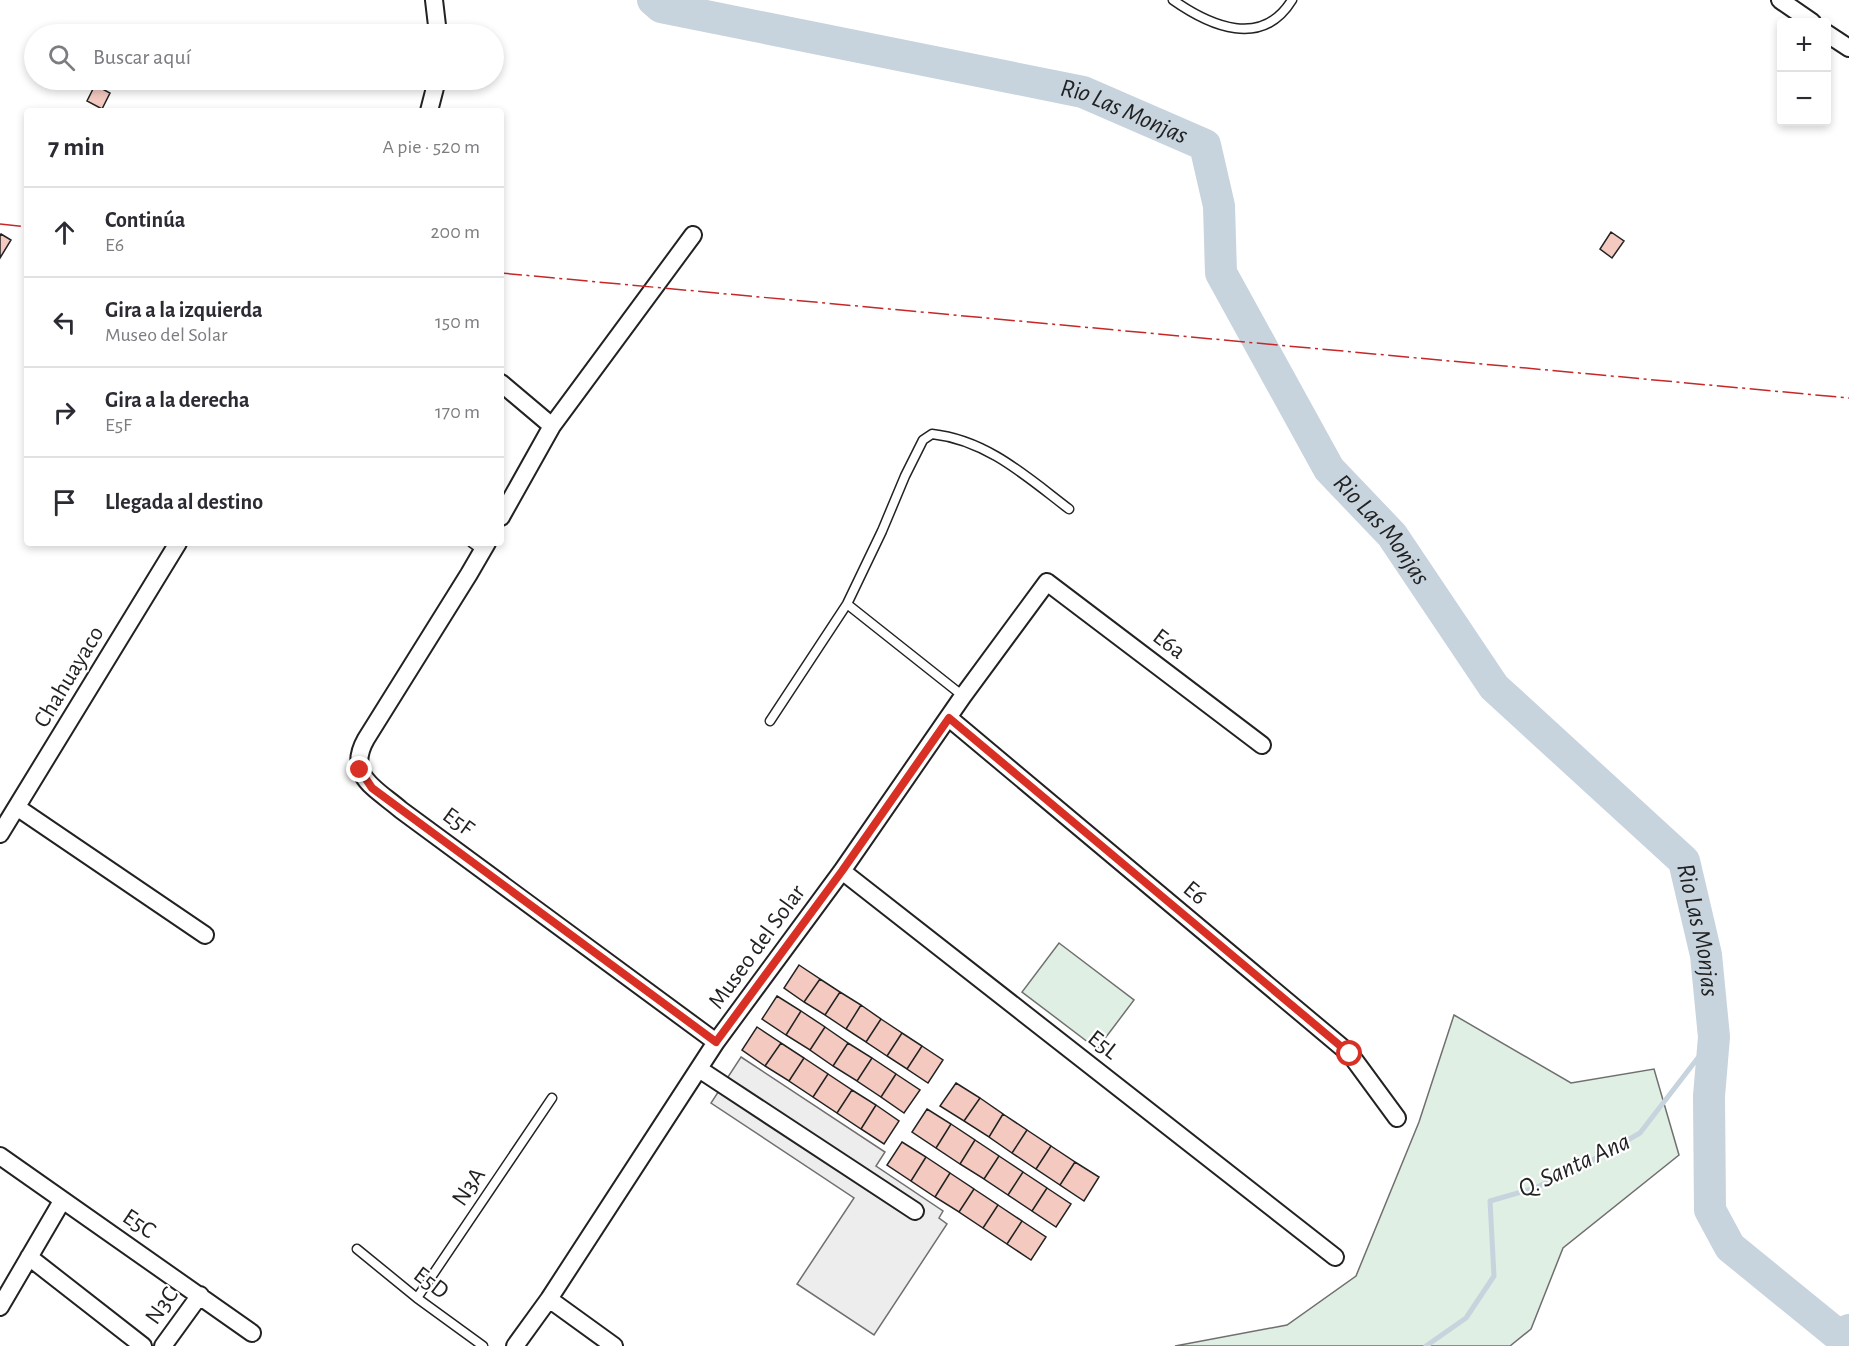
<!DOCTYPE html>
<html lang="es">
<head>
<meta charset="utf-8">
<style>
	body { margin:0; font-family:"Alegreya Sans",sans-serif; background:#f7f7f7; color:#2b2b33 }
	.controls { position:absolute; right:18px; top:18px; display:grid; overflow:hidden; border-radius:6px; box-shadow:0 3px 9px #0003 }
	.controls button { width:54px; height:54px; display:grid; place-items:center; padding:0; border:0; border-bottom:2px solid #e1e1e2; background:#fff; color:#2b2b33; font:30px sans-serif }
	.stop { position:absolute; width:18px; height:18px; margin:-14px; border:4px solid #d93025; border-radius:50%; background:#fff }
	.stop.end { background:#d93025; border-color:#fff; box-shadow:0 2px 6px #0008 }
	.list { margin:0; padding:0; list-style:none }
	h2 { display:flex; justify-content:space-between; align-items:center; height:78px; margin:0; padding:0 24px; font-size:26px }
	h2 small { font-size:20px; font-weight:400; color:#7c7c81 }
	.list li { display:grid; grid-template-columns:39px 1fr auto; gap:18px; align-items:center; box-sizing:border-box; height:90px; padding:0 24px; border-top:2px solid #e1e1e2 }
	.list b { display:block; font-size:22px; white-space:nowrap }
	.list p { margin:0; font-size:20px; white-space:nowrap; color:#7c7c81 }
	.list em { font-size:20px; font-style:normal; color:#7c7c81 }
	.icon { flex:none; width:33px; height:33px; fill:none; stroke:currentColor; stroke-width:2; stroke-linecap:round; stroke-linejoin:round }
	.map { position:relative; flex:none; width:1849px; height:1346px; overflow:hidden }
	.search { position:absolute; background:#fff; box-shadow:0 3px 9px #0003; left:24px; top:24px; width:480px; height:66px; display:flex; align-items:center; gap:15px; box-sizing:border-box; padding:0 21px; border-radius:33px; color:#7c7c81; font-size:22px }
	.panel { position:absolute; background:#fff; box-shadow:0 3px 9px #0003; left:24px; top:108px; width:480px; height:438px; border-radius:6px }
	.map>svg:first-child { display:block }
</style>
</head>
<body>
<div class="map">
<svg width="1849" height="1346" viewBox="0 0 1849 1346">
	<rect width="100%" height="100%" fill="#fff"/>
	<path fill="#e0efe3" stroke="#6f6f6f" stroke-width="1.5" d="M1059,943L1134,1000L1097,1049L1022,992Z
		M1454,1015L1571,1083L1654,1069L1679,1155L1563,1248L1531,1329L1510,1346H1175L1287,1325L1356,1276L1419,1122Z"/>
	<path fill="#ededed" stroke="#6f6f6f" stroke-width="1.5" d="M741,1057L885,1152L876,1166L943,1211L939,1218L947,1224L874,1335L797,1284L854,1198L711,1103Z"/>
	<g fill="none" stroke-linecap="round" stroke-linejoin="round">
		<path stroke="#c7d3dd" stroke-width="5" d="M1426,1346L1466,1318L1494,1276L1490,1201L1535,1188L1584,1165L1640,1133L1714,1037"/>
		<path stroke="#c7d3dd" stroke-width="32" id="s1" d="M653,0L661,7L1083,92L1205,145L1219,206L1221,273L1329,469L1392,535L1494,687L1684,861L1706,955L1714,1037L1709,1096L1710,1210L1730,1247L1838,1335L1849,1330"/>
	</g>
	<path fill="#f3c9c0" stroke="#222" stroke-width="1.5" d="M95,85L110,93L102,109L87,101Z
		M1611,232L1624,241L1612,258L1600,249Z
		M1,234L11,240L0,258V236Z
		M799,965L820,979L804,1002L784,988Z
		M820,979L840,992L825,1015L804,1002Z
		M840,992L861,1005L846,1029L825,1015Z
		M777,996L801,1011L786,1035L762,1019Z
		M861,1005L881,1019L866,1042L846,1029Z
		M801,1011L825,1027L810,1050L786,1035Z
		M881,1019L902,1033L887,1056L866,1042Z
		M757,1027L781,1043L765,1066L742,1050Z
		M825,1027L848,1043L833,1066L810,1050Z
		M902,1033L922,1046L907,1069L887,1056Z
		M781,1043L804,1058L789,1081L765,1066Z
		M848,1043L872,1058L857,1081L833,1066Z
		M922,1046L943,1060L928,1083L907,1069Z
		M804,1058L828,1074L813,1097L789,1081Z
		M872,1058L896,1074L881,1097L857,1081Z
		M828,1074L852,1090L837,1113L813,1097Z
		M896,1074L920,1090L904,1113L881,1097Z
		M956,1083L980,1098L964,1121L940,1106Z
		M852,1090L876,1105L861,1129L837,1113Z
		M980,1098L1003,1114L989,1137L964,1121Z
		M876,1105L899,1121L884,1144L861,1129Z
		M927,1109L951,1124L936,1148L912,1132Z
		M1003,1114L1027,1130L1012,1153L989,1137Z
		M951,1124L975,1140L960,1164L936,1148Z
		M1027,1130L1051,1146L1036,1169L1012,1153Z
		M975,1140L999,1156L984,1179L960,1164Z
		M902,1142L926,1157L911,1181L887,1165Z
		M1051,1146L1075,1162L1060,1185L1036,1169Z
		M999,1156L1023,1172L1008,1195L984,1179Z
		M926,1157L950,1173L935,1197L911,1181Z
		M1075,1162L1099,1177L1084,1201L1060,1185Z
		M1023,1172L1047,1188L1032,1211L1008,1195Z
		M950,1173L974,1189L959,1212L935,1197Z
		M1047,1188L1071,1204L1056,1227L1032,1211Z
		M974,1189L998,1205L983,1228L959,1212Z
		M998,1205L1022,1221L1007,1244L983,1228Z
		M1022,1221L1046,1237L1031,1260L1007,1244Z"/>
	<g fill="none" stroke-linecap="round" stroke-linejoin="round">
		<defs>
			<path id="lane" d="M1173,0C1210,26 1262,49 1292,0
				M472,543L482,550
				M847,604L963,696
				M770,721L847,604L882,531L905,476L923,440L932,434C987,440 1027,477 1069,509
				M357,1249L417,1298L483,1346
				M417,1298L552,1098"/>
			<path id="street" d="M434,0L438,34
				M1780,0L1812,22
				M1826,33L1849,48
				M429,111L437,80
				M501,383L552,426
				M501,517L552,426L693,235
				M487,543L469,574L366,739C345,776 377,789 401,810L716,1042
				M949,718L1350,1054L1397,1118
				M18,808L205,935
				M0,834L178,543
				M842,871L1335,1257
				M699,1069L915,1211
				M0,1156L252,1333
				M29,1257L143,1346
				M549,1299L614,1346
				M0,1307L62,1201
				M163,1346L200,1295
				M515,1346L549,1299L716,1042L842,871L963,696L1047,582L1262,745"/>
		</defs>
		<use href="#lane" stroke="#222" stroke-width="11"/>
		<use href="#street" stroke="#222" stroke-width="20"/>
		<use href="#lane" stroke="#fff" stroke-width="8"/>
		<use href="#street" stroke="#fff" stroke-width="16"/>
		<path stroke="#c62828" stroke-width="1.5" stroke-dasharray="21 4.5 3 4.5" stroke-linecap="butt" d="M0,224L27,227
			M501,273L1849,398"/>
	</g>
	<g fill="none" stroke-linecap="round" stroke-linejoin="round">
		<path stroke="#d93025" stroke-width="8" d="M360,770L372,788L716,1042L842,871L949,718L1350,1054"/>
	</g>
	<g text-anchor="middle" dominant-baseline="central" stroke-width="4.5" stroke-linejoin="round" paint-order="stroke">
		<g font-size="24" fill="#222" stroke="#fff">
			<text transform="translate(1169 644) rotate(37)">E6a</text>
			<text transform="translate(69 677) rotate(-59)">Chahuayaco</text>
			<text transform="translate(458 822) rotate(36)">E5F</text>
			<text transform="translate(1195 893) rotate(40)">E6</text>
			<text transform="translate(757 947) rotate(-54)">Museo del Solar</text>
			<text transform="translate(1103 1045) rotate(38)">E5L</text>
			<text transform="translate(469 1187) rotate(-56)">N3A</text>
			<text transform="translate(139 1224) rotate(34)">E5C</text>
			<text transform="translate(431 1283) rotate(37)">E5D</text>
			<text transform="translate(162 1306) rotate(-55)">N3C</text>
		</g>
		<g font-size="26" font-style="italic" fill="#222" stroke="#fff">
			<text stroke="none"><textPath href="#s1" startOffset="486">Rio Las Monjas</textPath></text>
			<text stroke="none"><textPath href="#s1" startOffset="1008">Rio Las Monjas</textPath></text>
			<text stroke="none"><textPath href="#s1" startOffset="1530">Rio Las Monjas</textPath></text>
			<text transform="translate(1574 1165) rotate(-25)">Q. Santa Ana</text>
		</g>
	</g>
</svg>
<div class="controls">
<button>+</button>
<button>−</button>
</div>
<div class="stop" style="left:1350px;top:1054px"></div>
<div class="stop end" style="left:360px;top:770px"></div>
<div class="search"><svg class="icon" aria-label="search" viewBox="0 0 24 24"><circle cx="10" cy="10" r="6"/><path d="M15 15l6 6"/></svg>Buscar aquí</div>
<section class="panel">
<h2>7 min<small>A pie · 520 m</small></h2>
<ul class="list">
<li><svg class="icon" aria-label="ahead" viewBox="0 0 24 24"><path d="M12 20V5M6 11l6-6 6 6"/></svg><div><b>Continúa</b><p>E6</p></div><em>200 m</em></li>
<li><svg class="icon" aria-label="left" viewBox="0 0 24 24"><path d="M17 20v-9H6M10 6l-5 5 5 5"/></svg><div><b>Gira a la izquierda</b><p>Museo del Solar</p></div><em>150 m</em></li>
<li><svg class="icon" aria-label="right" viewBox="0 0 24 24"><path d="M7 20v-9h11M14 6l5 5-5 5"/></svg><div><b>Gira a la derecha</b><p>E5F</p></div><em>170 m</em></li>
<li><svg class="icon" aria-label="arrive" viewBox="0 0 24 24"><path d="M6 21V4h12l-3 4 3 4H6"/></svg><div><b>Llegada al destino</b></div></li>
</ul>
</section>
</div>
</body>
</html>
